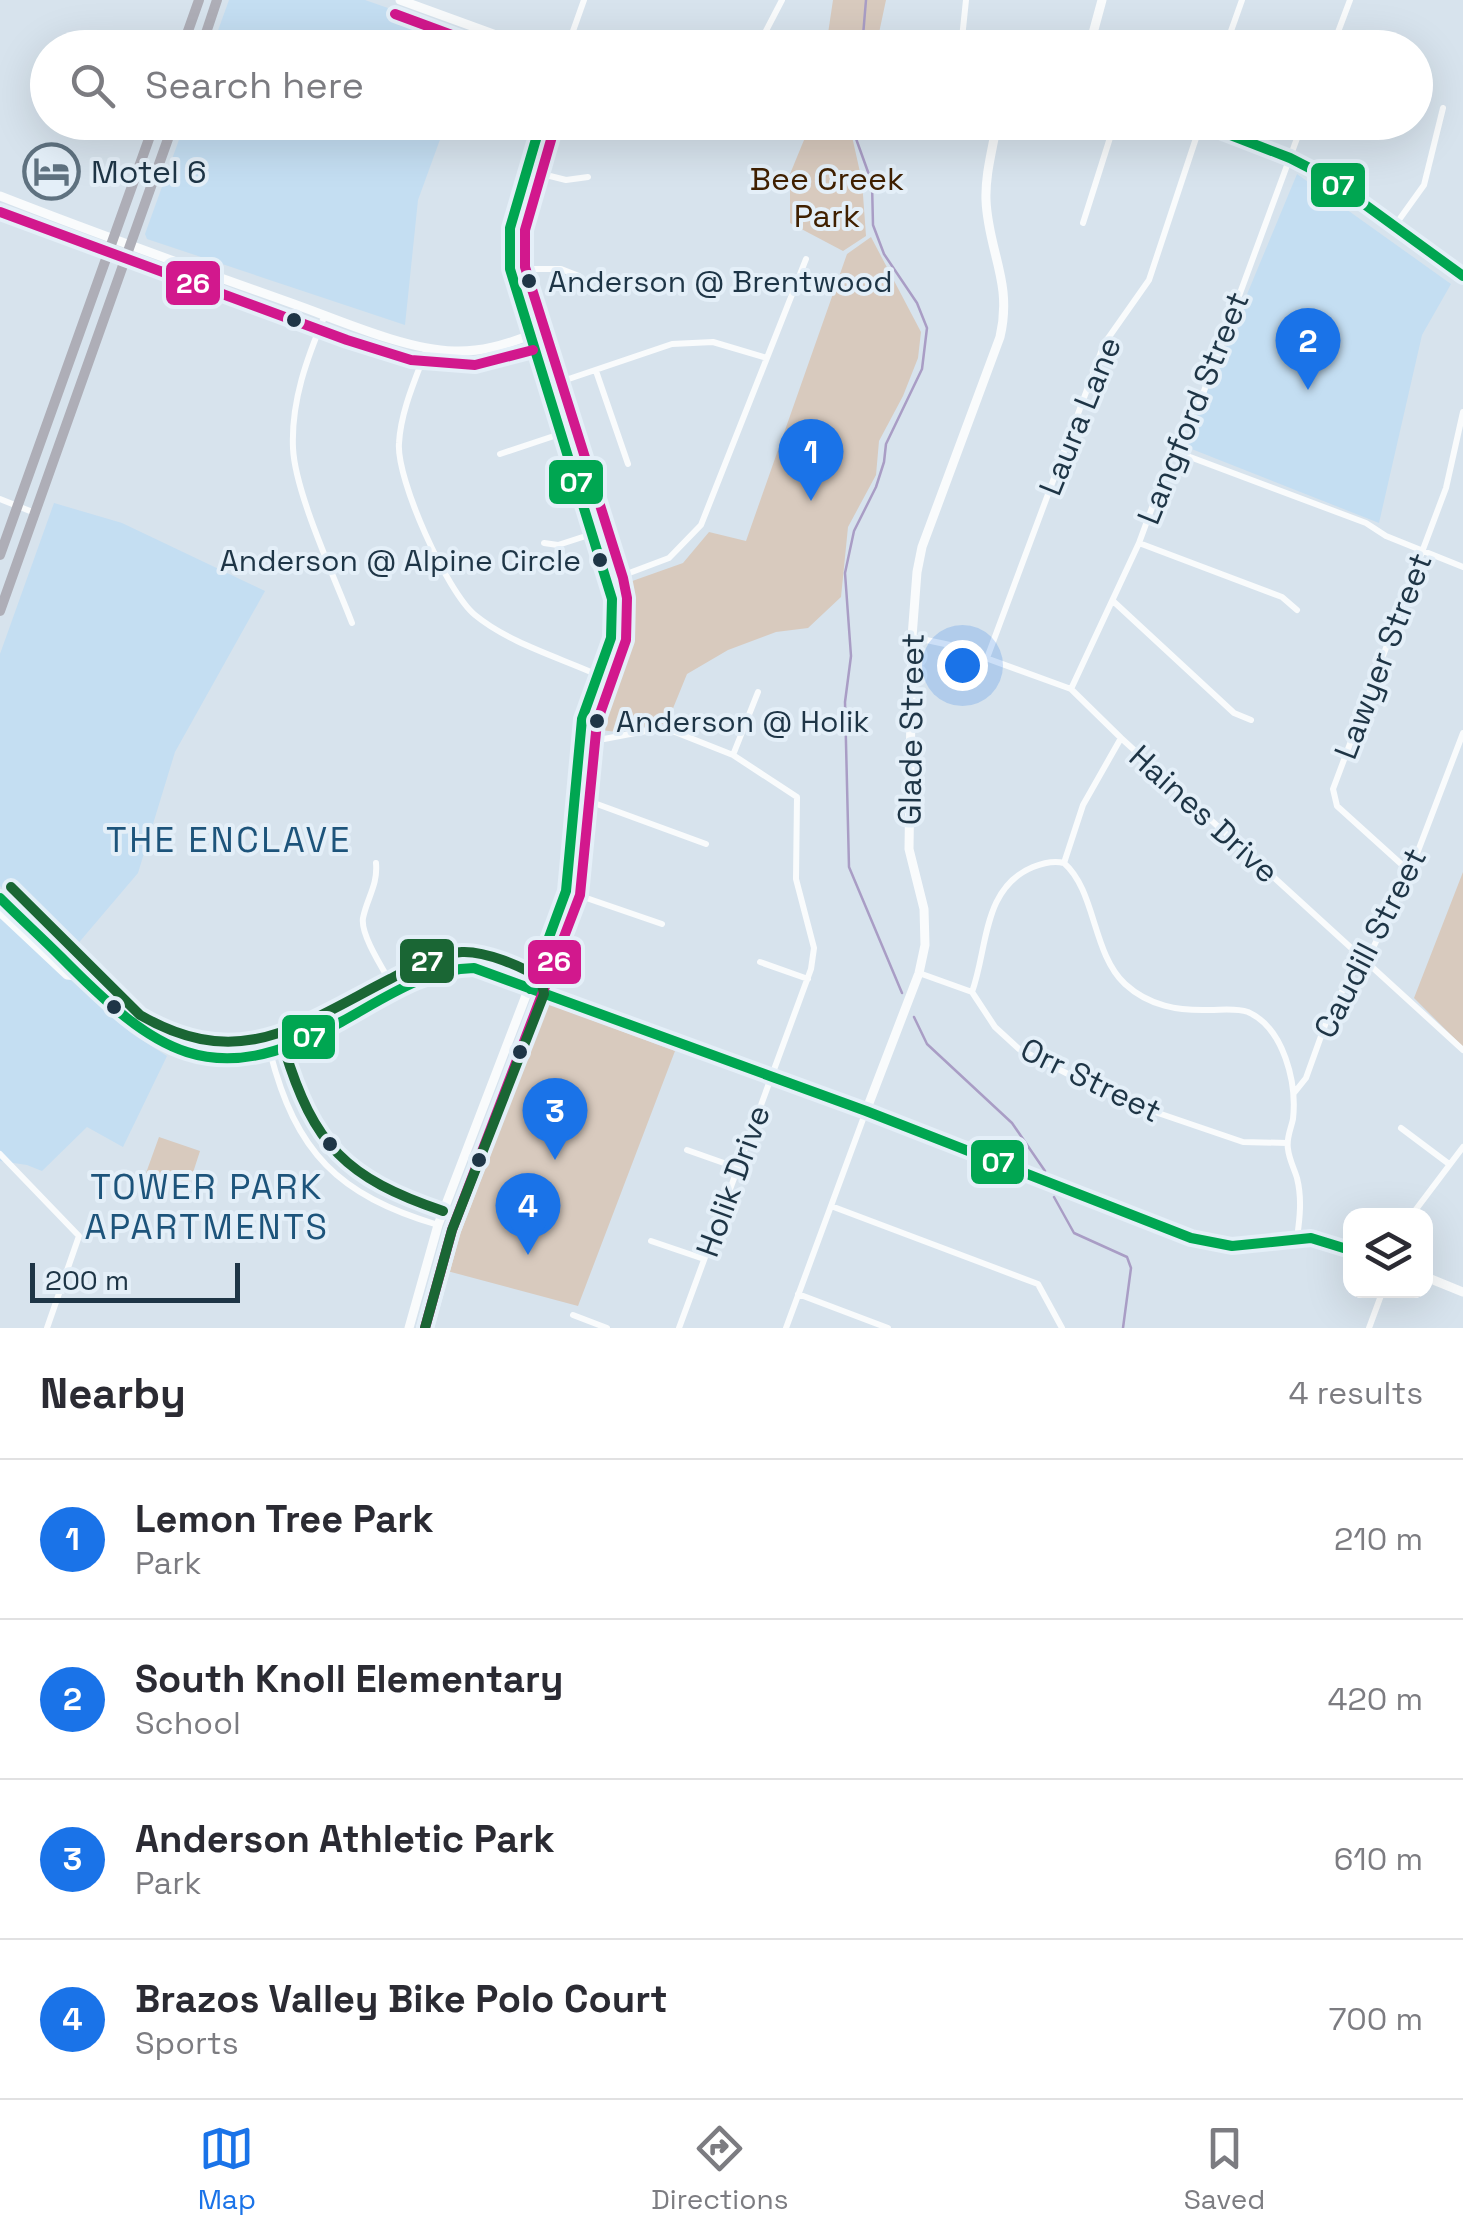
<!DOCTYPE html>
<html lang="en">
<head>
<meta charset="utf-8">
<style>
	body { margin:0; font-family:"Space Grotesk",sans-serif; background:#f7f7f7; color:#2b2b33 }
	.controls { position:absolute; right:30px; bottom:30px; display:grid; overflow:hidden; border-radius:20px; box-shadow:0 10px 40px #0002 }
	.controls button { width:90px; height:90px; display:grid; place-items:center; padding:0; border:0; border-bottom:2px solid #e1e1e2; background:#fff; color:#2b2b33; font:50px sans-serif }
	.scale { position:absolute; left:30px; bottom:25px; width:210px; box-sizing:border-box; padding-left:10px; border:5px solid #1e3546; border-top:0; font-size:28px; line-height:35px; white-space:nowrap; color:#1e3546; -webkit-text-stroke:8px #e4eff8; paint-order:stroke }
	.you { position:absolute; left:962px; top:665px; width:35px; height:35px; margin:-25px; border:8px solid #fff; border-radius:50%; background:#1a73e8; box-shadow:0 0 0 15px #1a73e833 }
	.badge { display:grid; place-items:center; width:65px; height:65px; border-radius:50%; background:#1a73e8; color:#fff; font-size:32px; font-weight:700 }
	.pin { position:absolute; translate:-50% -82px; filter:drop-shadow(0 2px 5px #0008) }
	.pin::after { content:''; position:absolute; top:52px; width:35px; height:30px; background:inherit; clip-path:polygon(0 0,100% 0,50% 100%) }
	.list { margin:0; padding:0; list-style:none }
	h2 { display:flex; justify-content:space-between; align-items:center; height:130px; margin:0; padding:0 40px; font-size:42px }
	h2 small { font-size:32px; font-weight:400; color:#7c7c81 }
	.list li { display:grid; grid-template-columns:65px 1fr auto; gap:30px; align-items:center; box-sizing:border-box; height:160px; padding:0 40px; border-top:2px solid #e1e1e2 }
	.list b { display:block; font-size:38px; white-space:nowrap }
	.list p { margin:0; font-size:32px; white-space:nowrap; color:#7c7c81 }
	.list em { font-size:32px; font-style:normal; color:#7c7c81 }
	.icon { flex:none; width:55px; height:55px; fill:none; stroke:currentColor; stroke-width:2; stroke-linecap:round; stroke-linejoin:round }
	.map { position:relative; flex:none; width:1463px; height:1328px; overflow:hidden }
	.search { position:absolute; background:#fff; box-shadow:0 10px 40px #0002; left:30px; right:30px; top:30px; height:110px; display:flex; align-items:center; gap:25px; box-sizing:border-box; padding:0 35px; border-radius:55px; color:#7c7c81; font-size:38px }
	.sheet { height:770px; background:#fff }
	nav { display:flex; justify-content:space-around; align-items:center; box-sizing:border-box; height:140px; border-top:2px solid #e1e1e2; background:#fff; font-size:28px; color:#7c7c81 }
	nav a { display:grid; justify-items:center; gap:5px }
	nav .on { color:#1a73e8 }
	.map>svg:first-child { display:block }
</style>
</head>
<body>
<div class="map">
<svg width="1463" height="1328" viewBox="0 0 1463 1328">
	<rect width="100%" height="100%" fill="#d7e3ed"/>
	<path fill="#c4def2" d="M229,0H365L474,38L471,48L212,47Z
		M185,123H446L418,200L405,325L147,239L145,234Z
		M1297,174L1451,284L1422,335L1379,523L1184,446Z
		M54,503L122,523L265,591L175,752L138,873L70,953L0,886V654Z
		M0,918L131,1033L167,1056L123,1147L87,1127L42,1171L27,1165L0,1161Z"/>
	<path fill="#d8cabe" d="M833,0H886L876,47H826Z
		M811,123H849L862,181L866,236L843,251L790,223V174Z
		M871,237L921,332L918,358L903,396L879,441L876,475L848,527L841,597L808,628L776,632L728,650L687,674L667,723L616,732L594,729L623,632L621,585L683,563L709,532L746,541L847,254Z
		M1463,872V1047L1414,998Z
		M535,999L675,1051L578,1306L436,1268Z
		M159,1137L200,1151L188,1188L146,1173Z"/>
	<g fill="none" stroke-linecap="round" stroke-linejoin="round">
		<path stroke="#a99dc5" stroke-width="2.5" d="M862,48L866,0
			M850,122L872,183L873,225L884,254L917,303L927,328L922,369L886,444L884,462L876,487L854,531L845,573L851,656L845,702L849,867L902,993
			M914,1017L927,1044L1012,1123L1045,1171
			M1054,1197L1074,1233L1127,1257L1131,1268L1123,1328"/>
		<path stroke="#f9fbfc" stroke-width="6" d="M567,48L584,0
			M757,48L782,0
			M961,48L966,0
			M1225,48L1242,0
			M1332,48L1350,0
			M526,170L566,180L588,177
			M1083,223L1115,122
			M1396,224L1424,185L1443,108
			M510,269H561L579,276
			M325,315C307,358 291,401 293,448C295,493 335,578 352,623
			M427,348C416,378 401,410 399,443C396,479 447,592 475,615C509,643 558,657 598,675
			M596,371L628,464
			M545,387L672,344L713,342L767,358
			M1174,451L1366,523L1386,536L1463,567
			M500,454L560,434
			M0,499L35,513
			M544,543L558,545L592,534
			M1139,543L1282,597L1297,610
			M608,581L669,558L701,525L806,259
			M1113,601L1234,713L1251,720
			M912,637L950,645L1071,689L1121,738L1463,1050
			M987,658L1104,344L1149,280L1201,123
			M1071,689L1139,543L1179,434L1204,391L1303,122
			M580,734L604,739L651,730L675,732L733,755L797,797L796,879L814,948L811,969L679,1328
			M733,755L758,692
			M575,796L706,844
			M376,863C378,885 367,898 363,918C360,936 387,975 396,992
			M1064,863C1096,891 1092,953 1125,984C1149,1006 1178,1011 1210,1010C1222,1010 1236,1008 1248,1012C1284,1028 1297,1083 1293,1119C1291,1129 1286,1138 1288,1149C1289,1159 1294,1168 1297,1178C1302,1198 1300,1217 1297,1238
			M1064,863L1083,805L1121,738
			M1410,872L1337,806L1333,789L1446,488L1463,412
			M566,891L662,924
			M760,962L808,979
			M919,973L972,992L995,1027L1019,1049L1117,1099L1243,1142L1287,1143
			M972,992C988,948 982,888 1033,867C1043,863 1053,860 1064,863
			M270,1052C296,1153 338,1195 438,1225
			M1294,1093L1306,1078L1329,1014L1356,967L1370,954L1410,872L1463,733
			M1401,1128L1449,1164
			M687,1150L738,1168
			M0,1154L79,1236L47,1328
			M831,1206L1038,1284L1062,1328
			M1411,1216L1463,1147
			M651,1241L704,1259
			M798,1294L888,1328
			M573,1315L607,1328
			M786,1328L866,1111
			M1369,1328L1383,1290"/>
		<path stroke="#f9fbfc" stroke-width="9" d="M400,0L532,48
			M1089,48L1102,0
			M1196,122L1290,158L1327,177L1463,276
			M0,196C97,234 195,269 294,304C339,320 406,350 454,351C481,352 504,345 528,336
			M0,898C22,920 45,940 66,962C135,1033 179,1080 285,1048C311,1040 337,1024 361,1011C396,993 434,965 474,968L866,1111L1191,1238L1232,1246L1311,1238L1350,1250
			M0,912L67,975L77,976
			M866,1111L919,973L925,945L924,909L909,849L912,637L917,572L922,547L1000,337C1013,282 988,251 986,200C985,174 993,148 997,122
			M1426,1277L1463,1292
			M409,1328L438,1225L566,891L582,719L611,638L612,599L608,581L519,306L510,269V228L541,122"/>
		<path stroke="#aeaeb7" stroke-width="10" d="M182,48L199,0
			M201,48L217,0
			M0,555L155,122
			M0,611L174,122"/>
		<defs>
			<path id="bus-1" d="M1197,122L1290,158L1327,177L1463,276
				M0,898C20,918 41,937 61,957C155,1052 210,1094 341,1022C383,999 425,969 474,968L866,1111L1191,1238L1232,1246L1311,1238L1350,1250
				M530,989L566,891L582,719L611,638L612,599L510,269V228L541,122"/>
			<path id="bus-2" d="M395,14L487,48
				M0,212L347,340L411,360L475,365L533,350
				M425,1328L452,1230L580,895L597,722L626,640L627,598L623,578L525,267V230L555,126"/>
			<path id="bus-3" d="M11,887L140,1015C240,1073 300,1025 390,979C412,968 437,953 462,952C485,951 522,966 541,979L544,994L452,1230L425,1328
				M284,1048C314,1146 346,1178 443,1211"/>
		</defs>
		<use href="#bus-1" stroke="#e4eff8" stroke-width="18"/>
		<use href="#bus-2" stroke="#e4eff8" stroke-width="18"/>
		<use href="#bus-3" stroke="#e4eff8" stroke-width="18"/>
		<use href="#bus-1" stroke="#00a651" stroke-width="10"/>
		<use href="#bus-2" stroke="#d2188d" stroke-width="10"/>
		<use href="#bus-3" stroke="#1a6634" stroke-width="10"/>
	</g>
	<defs>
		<symbol id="hotel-ring" viewBox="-11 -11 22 22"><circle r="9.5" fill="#e4eff8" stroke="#5f7280" stroke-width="1.5"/><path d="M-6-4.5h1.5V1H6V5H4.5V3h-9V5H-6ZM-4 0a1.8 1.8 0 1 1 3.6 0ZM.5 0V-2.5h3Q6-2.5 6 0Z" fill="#5f7280"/></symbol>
	</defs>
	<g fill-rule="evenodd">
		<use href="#hotel-ring" x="20" y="140" width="63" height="63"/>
	</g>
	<g fill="#1e3546" stroke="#e4eff8" stroke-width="4">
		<circle cx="529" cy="281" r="9"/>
		<circle cx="294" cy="320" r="9"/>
		<circle cx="600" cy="560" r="9"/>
		<circle cx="597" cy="721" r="9"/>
		<circle cx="114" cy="1007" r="9"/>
		<circle cx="520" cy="1052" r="9"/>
		<circle cx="330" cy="1144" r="9"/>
		<circle cx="479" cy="1160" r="9"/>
	</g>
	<g text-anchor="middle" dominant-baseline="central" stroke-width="8" stroke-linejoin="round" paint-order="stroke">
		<g font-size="30" fill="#1e3546" stroke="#e4eff8" text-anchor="start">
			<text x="548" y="281">Anderson @ Brentwood</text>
			<text x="581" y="560" text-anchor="end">Anderson @ Alpine Circle</text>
			<text x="616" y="721">Anderson @ Holik</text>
		</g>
		<g font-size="32" fill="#1e3546" stroke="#e4eff8" text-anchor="start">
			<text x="91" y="172">Motel 6</text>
		</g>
		<g font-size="32" fill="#402000" stroke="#e4eff8">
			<text x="827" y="179">Bee Creek<tspan x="827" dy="37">Park</tspan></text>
		</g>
		<g font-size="32" fill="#1e3546" stroke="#e4eff8">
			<text transform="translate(1193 408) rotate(-68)">Langford Street</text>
			<text transform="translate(1080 416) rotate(-68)">Laura Lane</text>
			<text transform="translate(1383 656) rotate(-69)">Lawyer Street</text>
			<text transform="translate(911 729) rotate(-89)">Glade Street</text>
			<text transform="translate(1204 814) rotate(42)">Haines Drive</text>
			<text transform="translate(1370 943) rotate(-63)">Caudill Street</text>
			<text transform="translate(1091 1080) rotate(26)">Orr Street</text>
			<text transform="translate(733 1181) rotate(-70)">Holik Drive</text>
		</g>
		<g font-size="35" letter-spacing="2.5" fill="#1d547b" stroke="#e4eff8">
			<text x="229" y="840">THE ENCLAVE</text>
			<text x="207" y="1187">TOWER PARK<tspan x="207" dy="40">APARTMENTS</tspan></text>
		</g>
	</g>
	<g stroke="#e4eff8" stroke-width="4">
		<rect x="1309" y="161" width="58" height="48" rx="10" fill="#00a651"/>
		<rect x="164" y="259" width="58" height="48" rx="10" fill="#d2188d"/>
		<rect x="547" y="458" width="58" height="48" rx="10" fill="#00a651"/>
		<rect x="398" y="937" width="58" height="48" rx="10" fill="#1a6634"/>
		<rect x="526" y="938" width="57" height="48" rx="10" fill="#d2188d"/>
		<rect x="280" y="1013" width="57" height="48" rx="10" fill="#00a651"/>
		<rect x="969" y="1138" width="57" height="48" rx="10" fill="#00a651"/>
	</g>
	<g font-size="28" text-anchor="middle" font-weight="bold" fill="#fff">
		<text x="1338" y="195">07</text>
		<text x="193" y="293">26</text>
		<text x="576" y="492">07</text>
		<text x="427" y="971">27</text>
		<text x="554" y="971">26</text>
		<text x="309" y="1047">07</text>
		<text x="998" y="1172">07</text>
	</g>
</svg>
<div class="controls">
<button><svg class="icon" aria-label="layers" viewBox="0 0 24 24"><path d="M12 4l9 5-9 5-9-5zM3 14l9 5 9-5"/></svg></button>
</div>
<div class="scale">200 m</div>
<div class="you"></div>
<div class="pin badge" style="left:811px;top:501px">1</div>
<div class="pin badge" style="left:1308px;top:390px">2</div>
<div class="pin badge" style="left:555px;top:1160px">3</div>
<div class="pin badge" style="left:528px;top:1255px">4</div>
<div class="search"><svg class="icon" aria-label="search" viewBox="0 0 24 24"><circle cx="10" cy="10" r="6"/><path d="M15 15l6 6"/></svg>Search here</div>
</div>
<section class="sheet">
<h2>Nearby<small>4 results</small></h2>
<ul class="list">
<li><span class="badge">1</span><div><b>Lemon Tree Park</b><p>Park</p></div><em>210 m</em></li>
<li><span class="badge">2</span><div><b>South Knoll Elementary</b><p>School</p></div><em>420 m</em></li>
<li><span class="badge">3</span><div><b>Anderson Athletic Park</b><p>Park</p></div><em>610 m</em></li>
<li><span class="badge">4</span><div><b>Brazos Valley Bike Polo Court</b><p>Sports</p></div><em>700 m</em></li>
</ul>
</section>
<nav>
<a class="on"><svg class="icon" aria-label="map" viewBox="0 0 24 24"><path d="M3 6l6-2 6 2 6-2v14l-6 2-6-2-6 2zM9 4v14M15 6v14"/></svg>Map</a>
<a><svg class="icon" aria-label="directions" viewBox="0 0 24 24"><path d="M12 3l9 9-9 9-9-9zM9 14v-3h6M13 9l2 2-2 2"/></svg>Directions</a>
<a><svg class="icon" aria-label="saved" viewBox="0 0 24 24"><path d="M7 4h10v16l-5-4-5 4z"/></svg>Saved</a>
</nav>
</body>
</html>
